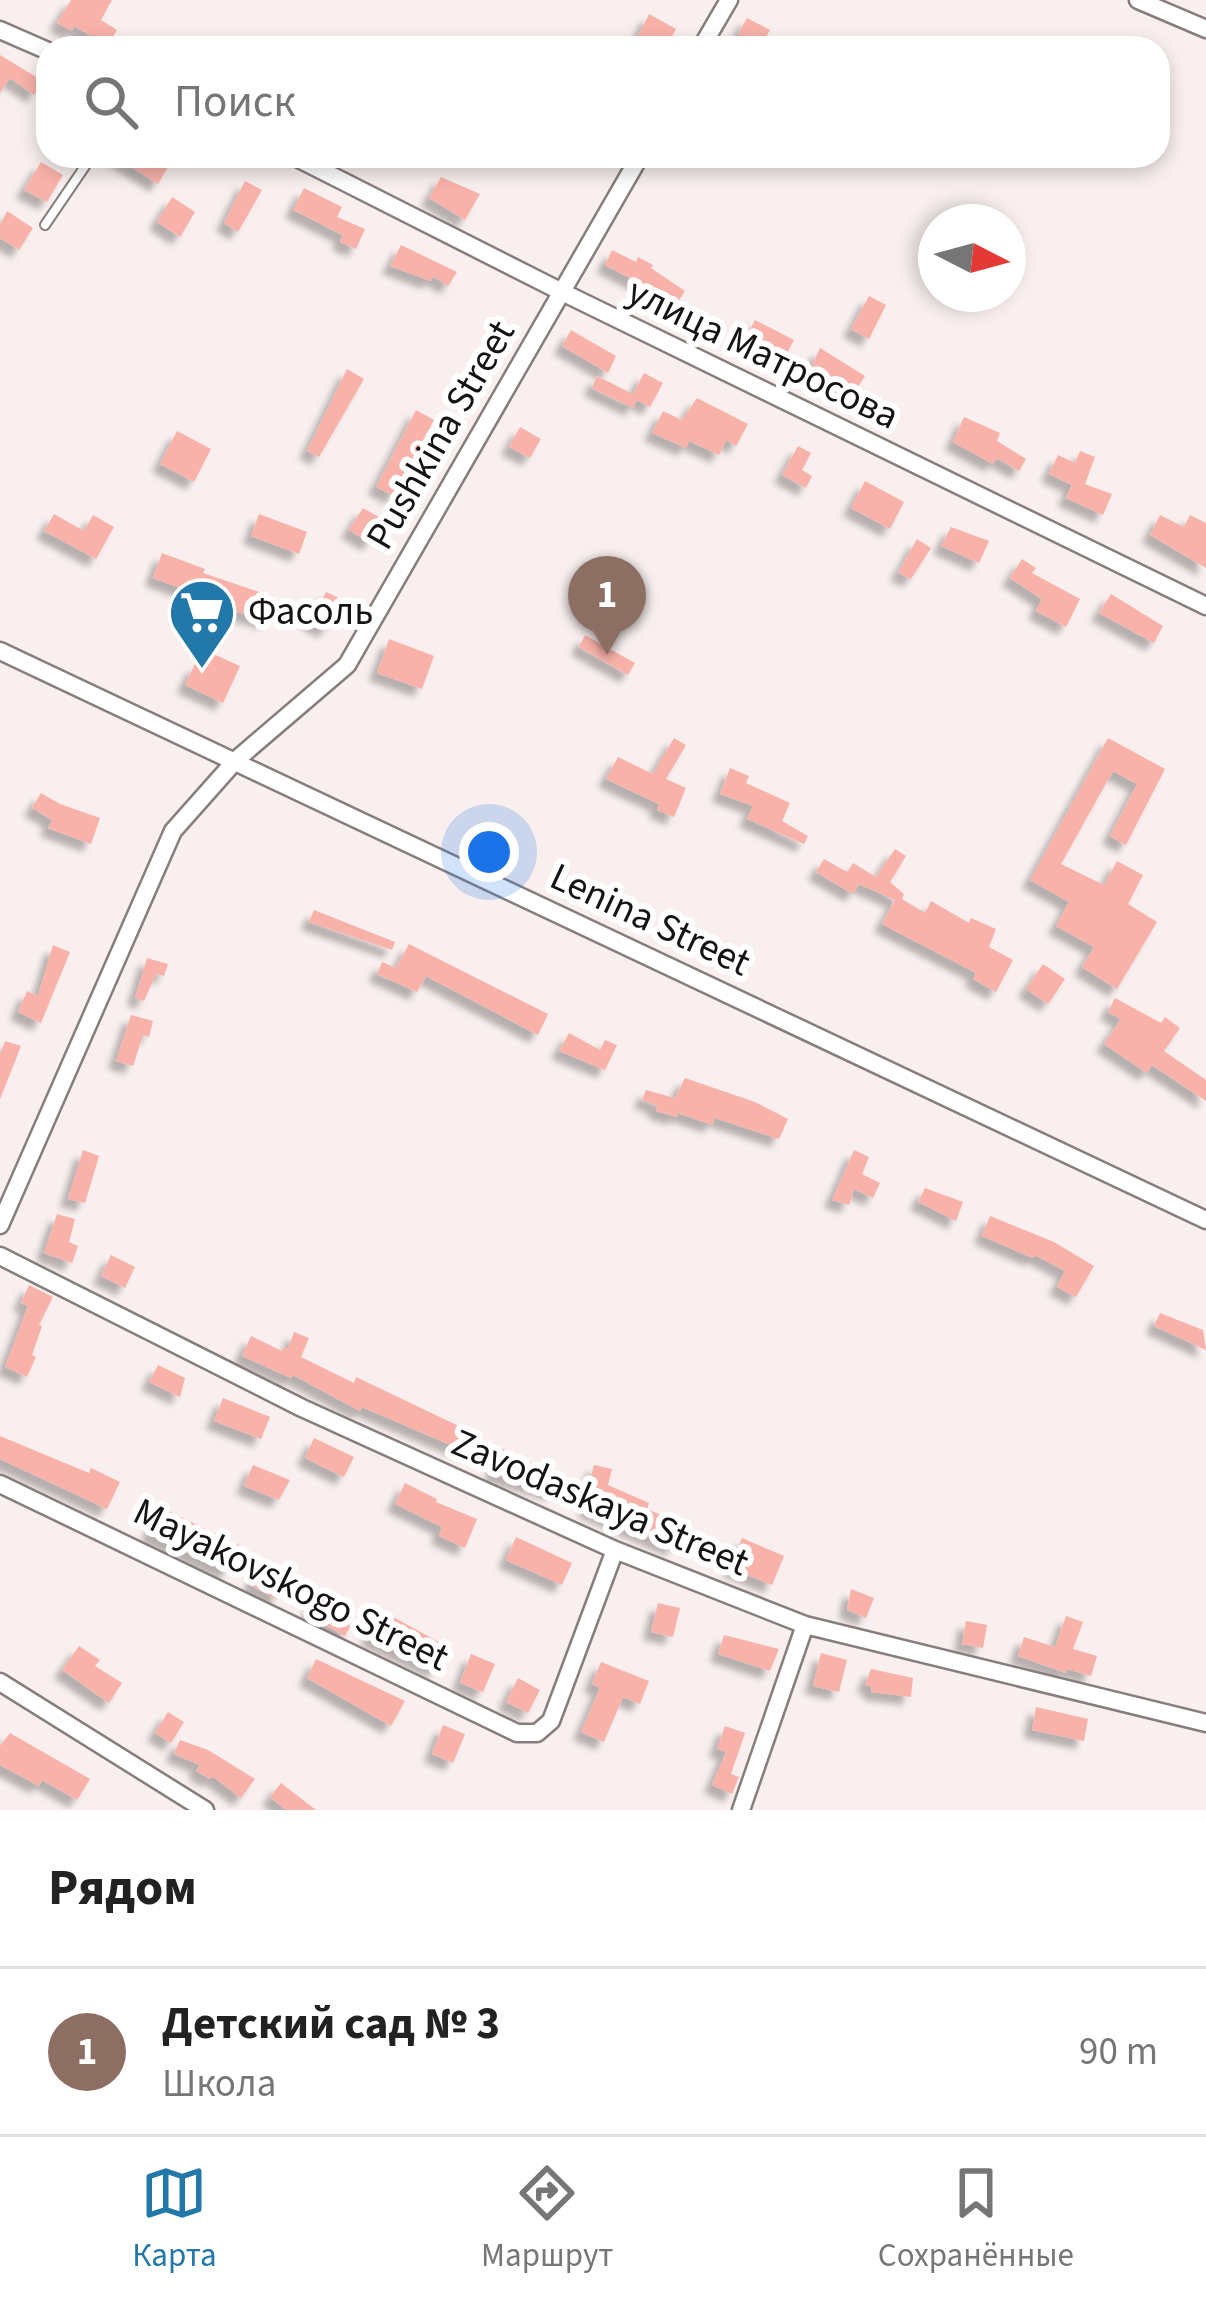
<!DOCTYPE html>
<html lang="ru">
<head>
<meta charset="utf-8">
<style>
	body { margin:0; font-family:"Source Sans 3",sans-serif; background:#f6f6f6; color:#222 }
	.compass { position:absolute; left:918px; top:204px; width:108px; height:108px; border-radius:50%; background:#fff; box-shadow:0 6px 18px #0003; rotate:96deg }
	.you { position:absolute; left:489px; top:852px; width:42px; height:42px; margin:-30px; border:9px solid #fff; border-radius:50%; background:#1a73e8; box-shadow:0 0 0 18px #1a73e833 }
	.badge { display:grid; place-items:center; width:78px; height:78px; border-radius:50%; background:#2278a8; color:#fff; font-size:39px; font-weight:700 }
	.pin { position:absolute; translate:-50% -99px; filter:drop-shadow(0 3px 6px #0008) }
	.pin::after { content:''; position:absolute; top:63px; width:42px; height:36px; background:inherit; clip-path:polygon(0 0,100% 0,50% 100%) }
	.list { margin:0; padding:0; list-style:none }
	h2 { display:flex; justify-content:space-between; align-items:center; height:156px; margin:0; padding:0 48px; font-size:51px }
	h2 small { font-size:39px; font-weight:400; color:#767676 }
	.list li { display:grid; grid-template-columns:78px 1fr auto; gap:36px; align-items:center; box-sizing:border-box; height:168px; padding:0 48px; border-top:3px solid #e0e0e0 }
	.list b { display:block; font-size:45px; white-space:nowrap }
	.list p { margin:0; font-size:39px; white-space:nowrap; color:#767676 }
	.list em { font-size:39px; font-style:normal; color:#767676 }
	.icon { flex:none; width:66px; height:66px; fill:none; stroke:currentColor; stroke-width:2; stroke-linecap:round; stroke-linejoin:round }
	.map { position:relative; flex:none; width:1206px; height:1810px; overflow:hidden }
	.search { position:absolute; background:#fff; box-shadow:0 6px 18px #0003; left:36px; right:36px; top:36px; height:132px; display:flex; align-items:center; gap:30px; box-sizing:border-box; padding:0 42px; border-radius:36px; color:#767676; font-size:45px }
	.sheet { height:324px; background:#fff }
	nav { display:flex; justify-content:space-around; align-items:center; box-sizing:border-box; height:168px; border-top:3px solid #e0e0e0; background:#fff; font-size:33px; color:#767676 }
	nav a { display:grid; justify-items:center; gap:6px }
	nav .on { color:#2278a8 }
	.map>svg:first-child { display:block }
</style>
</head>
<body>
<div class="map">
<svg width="1206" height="1810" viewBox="0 0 1206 1810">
	<defs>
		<filter id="shadow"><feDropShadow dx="-8" dy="8" stdDeviation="3" flood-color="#0004"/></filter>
	</defs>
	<rect width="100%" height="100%" fill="#f8efee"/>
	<path fill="#f8b2a9" filter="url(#shadow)" d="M71,0H112L101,20L117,30L108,46L74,26L72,31L57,23Z
		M649,14L676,29L666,48L638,36Z
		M747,18L770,30L760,47L738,34Z
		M0,55L43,81L34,95L10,78L0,93Z
		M114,156H174L158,184Z
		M41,162L63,175L47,202L24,190Z
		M441,177L480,194L465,220L429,198Z
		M245,181L262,190L238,232L224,223Z
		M304,188L342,207L337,217L365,229L356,249L340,242L343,235L293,210Z
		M172,197L195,212L180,237L157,222Z
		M7,211L33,228L19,250L0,238V225Z
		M401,245L457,272L448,286L433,276L431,281L390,266Z
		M612,250L636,262L638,257L653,265L651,268L685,291L674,308L660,299L662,295L605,265Z
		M869,296L886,305L869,339L851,329Z
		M755,320L794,340L784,359L744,341Z
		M571,330L616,356L608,373L562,346Z
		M820,348L865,376L853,395L810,370Z
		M347,369L364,379L319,457L307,451Z
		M644,373L663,383L650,407L637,400L633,408L592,388L597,376L633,394Z
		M697,398L748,424L736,446L726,440L719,455L689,441L686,448L652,433L663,411L682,420Z
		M416,410L434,420L394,496L376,487Z
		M964,417L1000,433L997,441L1026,459L1019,471L997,458L993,464L953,442Z
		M520,427L541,439L530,458L509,447Z
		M177,431L211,449L194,482L160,464Z
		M798,446L811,453L802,470L812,476L806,488L782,475Z
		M1080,451L1095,457L1085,484L1112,494L1103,515L1066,498L1072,485L1049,474L1058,455L1075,463Z
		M865,481L904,502L890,529L851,508Z
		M363,508L384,520L370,543L349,530Z
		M54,514L84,531L93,515L114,527L96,559L44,531Z
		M259,514L307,532L299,554L251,536Z
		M1160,515L1184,527L1190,515L1206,523V568L1150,535Z
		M951,527L989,541L979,563L941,546Z
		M917,539L931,548L911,579L898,573Z
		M162,553L205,569L203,573L274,597L266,621L203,601L205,597L153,578Z
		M1022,559L1036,568L1032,573L1080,599L1066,627L1036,611L1042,599L1010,578Z
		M326,592L343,600L327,630L310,622Z
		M1111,594L1163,626L1154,643L1099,613Z
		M585,635L635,663L628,675L579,647Z
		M389,639L434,656L422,689L377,673Z
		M209,652L240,666L223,703L185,685L195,664L202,668Z
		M674,738L686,745L666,779L686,788L674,817L657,810L659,804L606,779L618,757L653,774Z
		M1108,738L1165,769L1126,845L1110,836L1137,784L1113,771L1061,864L1104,885L1117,861L1143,875L1128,904L1157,922L1117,989L1082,967L1094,947L1056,926L1069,902L1030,880Z
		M730,768L749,776L746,783L790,803L782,821L808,836L804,844L747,819L753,806L720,794Z
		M41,793L60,804L100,818L91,844L48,828L52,820L32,808Z
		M895,849L906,856L890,882L904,894L902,899L925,913L931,901L969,923L971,918L996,929L989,947L1013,960L996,992L973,979L976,973L882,924L895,900L859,884L853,894L816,872L824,859L847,872L853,863L876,877Z
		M314,910L395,942L392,950L309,922Z
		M409,944L548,1014L538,1035L426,976L417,992L377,974L382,962L396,968Z
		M53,945L70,952L41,1023L18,1012L27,991L38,996Z
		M147,958L168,964L164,976L156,974L144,1001L135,998Z
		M1043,964L1065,979L1048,1004L1026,989Z
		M1115,998L1161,1023L1165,1017L1180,1028L1164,1051L1206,1080V1101L1152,1065L1147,1073L1104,1044L1121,1019L1108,1012Z
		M131,1015L153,1021L149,1037L143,1035L133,1066L116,1061Z
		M569,1033L600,1050L605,1040L617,1045L605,1070L559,1051Z
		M5,1041L21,1046L0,1099V1055Z
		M685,1078L755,1102L788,1119L779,1139L715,1118L712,1125L678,1113L677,1117L656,1111L657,1106L642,1100L646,1090L675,1098Z
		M83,1150L99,1156L85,1203L68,1199Z
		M854,1150L869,1157L862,1174L880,1183L873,1198L854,1189L849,1205L832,1200Z
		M925,1188L963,1202L956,1221L918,1202Z
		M57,1214L75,1219L69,1242L78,1246L72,1263L44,1253Z
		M990,1216L1054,1242L1094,1266L1076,1297L1057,1287L1065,1271L1035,1255L1033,1258L982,1236Z
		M111,1255L135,1267L125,1288L101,1276Z
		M29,1285L53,1297L39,1325L42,1326L32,1355L36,1357L27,1377L5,1367L28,1306L21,1303Z
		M1160,1313L1203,1330L1206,1350L1154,1326Z
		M294,1332L309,1338L301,1357L354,1383L356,1377L467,1430L460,1449L362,1407L360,1411L293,1375L291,1378L242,1356L251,1336L282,1351L284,1347L288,1349Z
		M158,1365L185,1378L180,1397L149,1382Z
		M223,1398L270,1417L261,1439L214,1421Z
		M0,1436L89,1473L91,1468L120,1482L107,1509L0,1459Z
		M314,1438L354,1457L344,1477L305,1458Z
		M501,1448L559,1477L555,1493L492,1473Z
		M253,1465L290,1480L279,1500L244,1486Z
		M594,1465L612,1469L608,1485L649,1503L647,1509L684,1525L674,1548L586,1509L594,1485L589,1484Z
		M405,1483L437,1499L436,1502L477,1519L465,1548L439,1536L442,1527L395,1504Z
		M161,1507L240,1546L228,1572L149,1534Z
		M516,1537L572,1563L562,1585L506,1560Z
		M742,1538L784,1556L772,1585L730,1568Z
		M262,1563L288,1576L277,1599L250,1585Z
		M320,1589L344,1601L337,1614L353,1622L345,1636L307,1615Z
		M851,1589L874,1598L866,1618L847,1610Z
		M658,1603L680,1608L673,1637L651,1632Z
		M384,1612L448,1647L436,1670L368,1637Z
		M1066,1616L1083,1622L1073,1649L1097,1656L1091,1676L1067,1669L1066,1673L1018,1656L1024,1637L1055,1647Z
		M966,1621L987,1625L983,1648L962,1644Z
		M724,1635L779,1649L770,1671L718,1654Z
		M79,1646L100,1660L95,1666L122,1683L109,1703L62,1670Z
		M821,1653L847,1660L839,1692L813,1686Z
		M471,1654L495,1664L483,1692L460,1683Z
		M316,1659L405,1701L391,1726L307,1678Z
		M601,1662L649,1681L640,1704L623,1697L604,1742L581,1732L600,1688L592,1684Z
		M871,1669L913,1678L911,1697L871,1692L872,1687L865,1685Z
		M518,1678L540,1690L528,1713L506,1702Z
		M1036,1707L1088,1719L1084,1741L1032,1730Z
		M168,1712L184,1722L171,1743L155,1733Z
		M443,1725L465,1734L453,1763L432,1754Z
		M725,1726L745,1733L731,1774L739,1777L732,1794L712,1785L726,1752L717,1749Z
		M10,1733L90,1779L77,1800L42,1780L39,1786L0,1765V1746Z
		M180,1740L208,1750L255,1779L241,1798L212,1776L210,1779L196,1771L200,1765L174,1754Z
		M281,1783L316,1810H286L270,1797Z"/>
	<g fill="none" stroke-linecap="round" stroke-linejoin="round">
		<defs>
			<path id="service" d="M45,225L92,156"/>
			<path id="minor" d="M1138,0L1206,29
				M0,30L48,51
				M701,48L729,0
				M293,156L562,292L1206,606
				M0,651L1206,1220
				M0,1225L173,831L236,760L347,665L640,156
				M0,1256L302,1408L615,1550L805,1625L1206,1723
				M0,1484L517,1733H537L551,1721L615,1550
				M0,1682L205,1810
				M741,1810L805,1625"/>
		</defs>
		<use href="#service" stroke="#867e7d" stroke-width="12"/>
		<use href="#minor" stroke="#867e7d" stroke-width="21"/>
		<use href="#service" stroke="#fff" stroke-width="8"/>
		<use href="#minor" stroke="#fff" stroke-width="16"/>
	</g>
	<defs>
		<symbol id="supermarket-pin" viewBox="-11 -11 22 30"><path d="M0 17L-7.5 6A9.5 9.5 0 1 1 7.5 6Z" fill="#2278a8" stroke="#fff"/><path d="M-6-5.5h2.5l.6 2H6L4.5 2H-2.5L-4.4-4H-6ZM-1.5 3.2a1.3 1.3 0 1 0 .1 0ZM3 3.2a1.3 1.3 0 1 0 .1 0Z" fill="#fff"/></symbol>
	</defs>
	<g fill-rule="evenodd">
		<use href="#supermarket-pin" x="164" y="574" width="76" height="104"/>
	</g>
	<g text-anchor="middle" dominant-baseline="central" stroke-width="12" stroke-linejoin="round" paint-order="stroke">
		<g font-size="39" fill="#161313" stroke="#fff">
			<text transform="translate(763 354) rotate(26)">улица Матросова</text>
			<text transform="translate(441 435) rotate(-60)">Pushkina Street</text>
			<text transform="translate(650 920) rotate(25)">Lenina Street</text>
			<text transform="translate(600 1503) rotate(23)">Zavodaskaya Street</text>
			<text transform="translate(291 1585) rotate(26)">Mayakovskogo Street</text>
		</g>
		<g font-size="39" fill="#161313" stroke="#fff" text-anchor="start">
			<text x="248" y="612">Фасоль</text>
		</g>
	</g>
</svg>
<svg class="compass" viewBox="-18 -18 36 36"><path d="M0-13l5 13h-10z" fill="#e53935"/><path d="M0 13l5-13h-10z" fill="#767676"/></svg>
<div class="you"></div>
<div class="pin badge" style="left:607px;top:655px;background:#8d6e63">1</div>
<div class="search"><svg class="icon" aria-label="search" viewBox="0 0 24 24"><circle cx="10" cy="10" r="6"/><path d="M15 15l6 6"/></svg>Поиск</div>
</div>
<section class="sheet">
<h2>Рядом<small></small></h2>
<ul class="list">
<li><span class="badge" style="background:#8d6e63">1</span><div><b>Детский сад № 3</b><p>Школа</p></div><em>90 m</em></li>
</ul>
</section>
<nav>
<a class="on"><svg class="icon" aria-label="map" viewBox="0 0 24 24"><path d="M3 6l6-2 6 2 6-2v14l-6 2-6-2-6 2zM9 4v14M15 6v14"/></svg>Карта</a>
<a><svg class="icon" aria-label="directions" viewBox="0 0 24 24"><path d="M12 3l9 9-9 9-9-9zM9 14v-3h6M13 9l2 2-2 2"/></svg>Маршрут</a>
<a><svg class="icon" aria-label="saved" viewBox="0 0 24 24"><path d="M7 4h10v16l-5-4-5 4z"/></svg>Сохранённые</a>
</nav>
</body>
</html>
